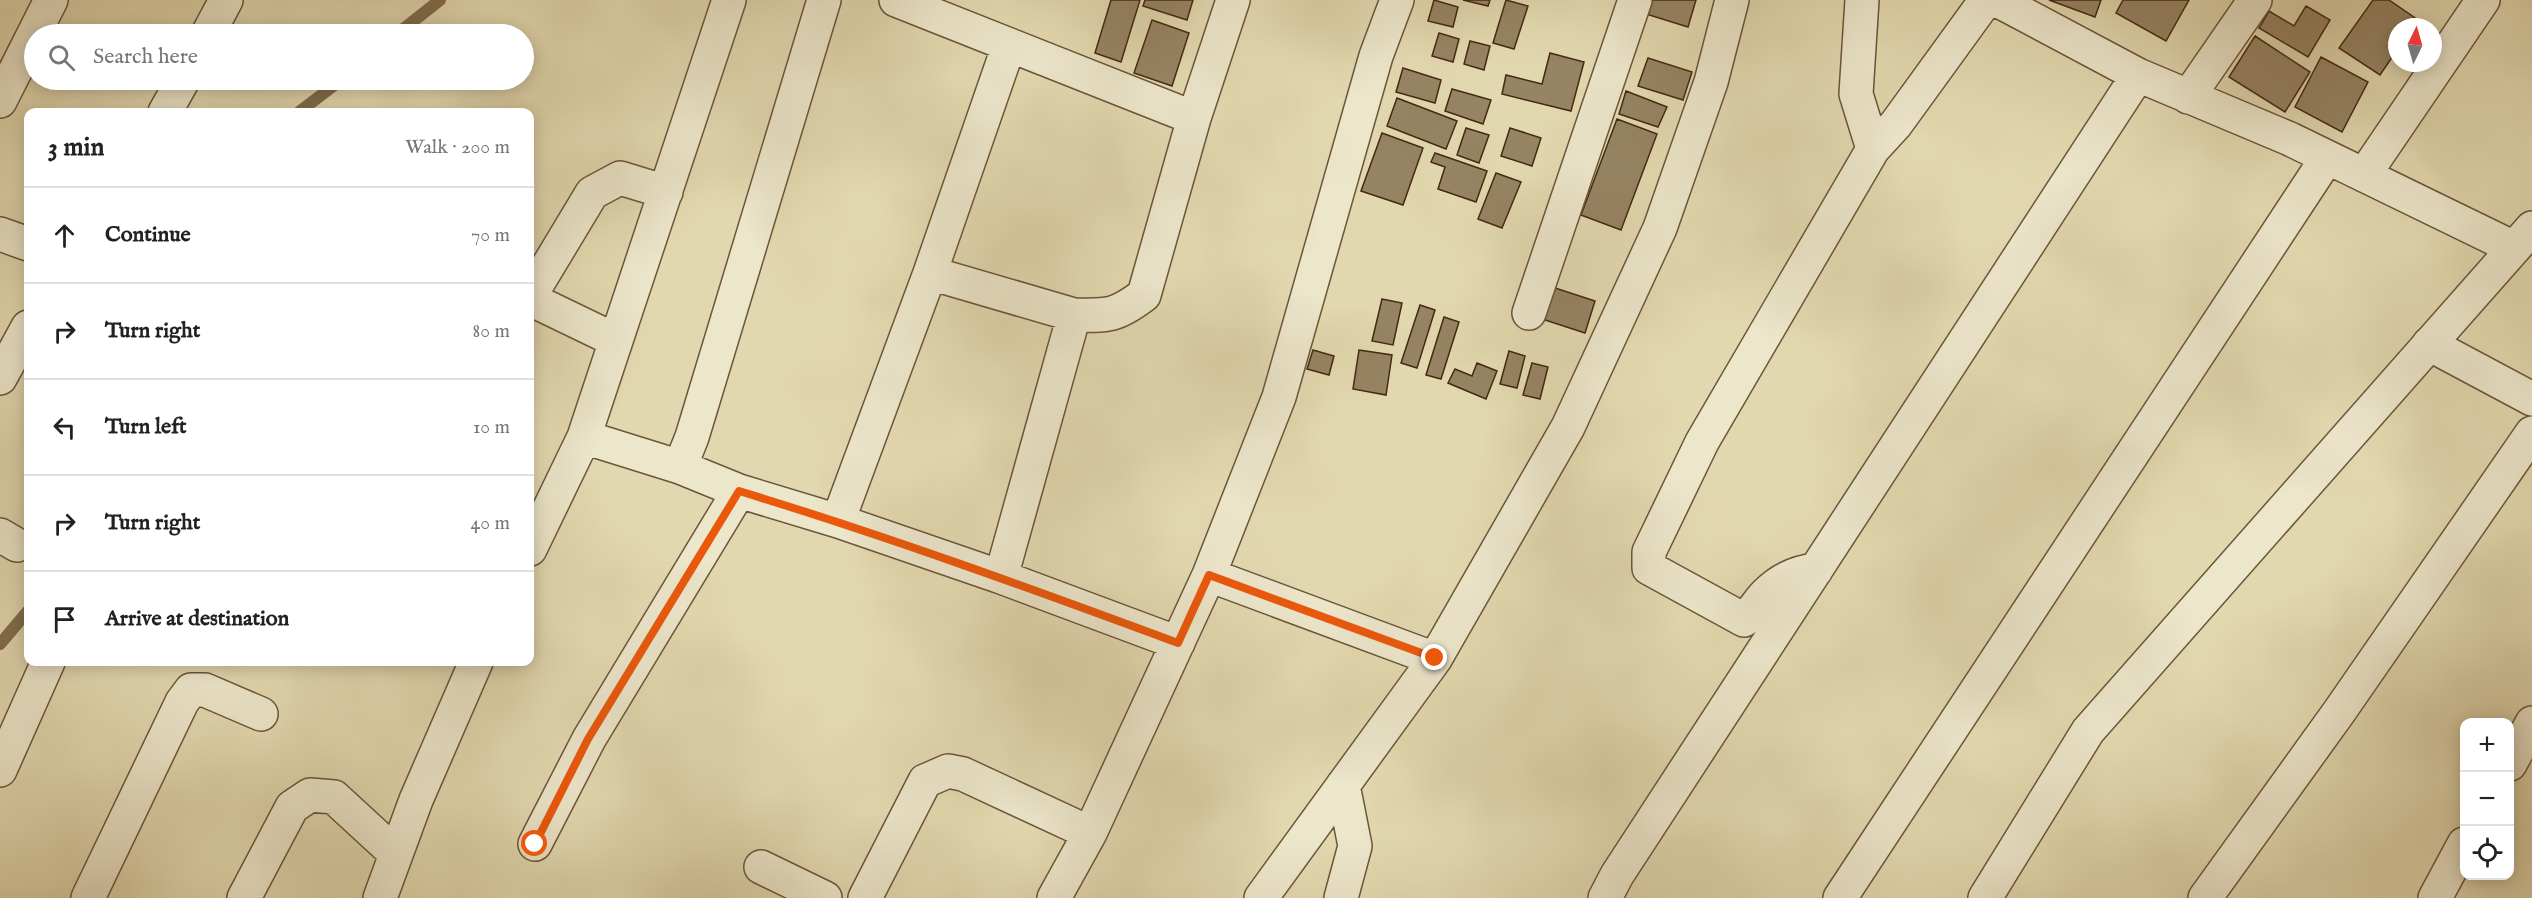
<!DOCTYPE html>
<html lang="en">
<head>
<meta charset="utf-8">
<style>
	body { margin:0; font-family:"IM FELL English",serif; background:#f2f2f2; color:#222 }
	.controls { position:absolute; right:18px; bottom:18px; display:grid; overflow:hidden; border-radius:12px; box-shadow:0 3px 15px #0003 }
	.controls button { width:54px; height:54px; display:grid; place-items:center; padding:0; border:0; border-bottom:2px solid #e0e0e0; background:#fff; color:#222; font:30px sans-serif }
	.compass { position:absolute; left:2388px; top:18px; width:54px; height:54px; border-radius:50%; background:#fff; box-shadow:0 3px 15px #0003; rotate:5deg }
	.stop { position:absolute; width:18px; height:18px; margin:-14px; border:4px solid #ea580c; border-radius:50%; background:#fff }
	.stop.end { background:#ea580c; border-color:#fff; box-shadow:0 2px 6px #0008 }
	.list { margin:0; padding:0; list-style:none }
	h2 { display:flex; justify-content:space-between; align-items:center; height:78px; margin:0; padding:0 24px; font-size:26px }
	h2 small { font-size:20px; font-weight:400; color:#767676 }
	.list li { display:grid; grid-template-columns:39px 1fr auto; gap:18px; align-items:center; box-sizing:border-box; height:96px; padding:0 24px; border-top:2px solid #e0e0e0 }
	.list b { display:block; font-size:22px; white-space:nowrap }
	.list em { font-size:20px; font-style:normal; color:#767676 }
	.icon { flex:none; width:33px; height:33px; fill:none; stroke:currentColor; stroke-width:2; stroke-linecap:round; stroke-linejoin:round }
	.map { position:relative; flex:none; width:2532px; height:898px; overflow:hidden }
	.search { position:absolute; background:#fff; box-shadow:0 3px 15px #0003; left:24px; top:24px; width:510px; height:66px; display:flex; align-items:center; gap:15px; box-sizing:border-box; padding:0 21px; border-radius:33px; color:#767676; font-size:22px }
	.panel { position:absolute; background:#fff; box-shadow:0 3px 15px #0003; left:24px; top:108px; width:510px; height:558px; border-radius:12px }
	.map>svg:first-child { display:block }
</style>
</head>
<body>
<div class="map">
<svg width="2532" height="898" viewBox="0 0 2532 898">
	<rect width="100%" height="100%" fill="#e2d8af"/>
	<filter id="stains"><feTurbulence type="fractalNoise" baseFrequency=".00333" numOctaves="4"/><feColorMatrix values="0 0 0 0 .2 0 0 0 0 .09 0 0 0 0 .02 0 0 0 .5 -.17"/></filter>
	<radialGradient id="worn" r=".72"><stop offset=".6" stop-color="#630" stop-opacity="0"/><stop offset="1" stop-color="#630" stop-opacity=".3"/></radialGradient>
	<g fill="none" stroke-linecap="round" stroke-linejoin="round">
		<path stroke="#826e50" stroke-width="12" d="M397,34L440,0
			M299,112L341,80
			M0,644L28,611"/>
	</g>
	<path fill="#968464" stroke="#442912" stroke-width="1.5" d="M1111,0H1140L1121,62L1095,53Z
		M1145,0H1193L1187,20L1143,6Z
		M1434,0L1458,7L1453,27L1428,21Z
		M1463,0H1490L1488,6Z
		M1506,0L1528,6L1514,49L1493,43Z
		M1647,0H1696L1688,27L1643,13Z
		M2049,0H2101L2095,17Z
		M2123,0H2189L2166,41L2116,13Z
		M2373,0H2389L2418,20L2413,27H2397V50L2380,75L2339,48Z
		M2306,6L2330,20L2308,57L2259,28L2269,11L2294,26Z
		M1152,20L1189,33L1172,86L1134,73Z
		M1439,33L1459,39L1453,62L1432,56Z
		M2255,36L2310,72L2285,112L2229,77Z
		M1470,41L1490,46L1484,70L1464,64Z
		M1550,53L1584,62L1571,111L1502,94L1506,75L1542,84Z
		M2321,57L2368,82L2342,132L2295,107Z
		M1648,58L1692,72L1683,100L1638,86Z
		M1403,68L1441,80L1435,103L1396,92Z
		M1452,89L1491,100L1483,124L1445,111Z
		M1626,91L1667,107L1658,127L1619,114Z
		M1397,98L1457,121L1446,149L1387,126Z
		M1617,119L1657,134L1621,230L1581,215Z
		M1466,128L1489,135L1479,163L1457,155Z
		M1510,128L1541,138L1532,166L1501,156Z
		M1382,133L1423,148L1403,205L1361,191Z
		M1435,153L1487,171L1476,202L1438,189L1445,167L1431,162Z
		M1496,173L1521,182L1502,228L1478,219Z
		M1549,286L1595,301L1585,333L1539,318Z
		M1382,299L1402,303L1393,345L1372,341Z
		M1420,305L1435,310L1417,368L1401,363Z
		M1444,317L1459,322L1441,379L1426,375Z
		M1313,350L1334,356L1329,375L1307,369Z
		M1359,350L1392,355L1386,395L1353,389Z
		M1509,351L1525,356L1517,388L1500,384Z
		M1477,363L1497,371L1486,399L1448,383L1455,369L1472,376Z
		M1532,363L1548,367L1540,399L1523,395Z"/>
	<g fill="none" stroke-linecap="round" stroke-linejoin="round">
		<defs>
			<path id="minor" d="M896,0L1194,118
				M1862,0L1856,94L1873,149
				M1997,0L2138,75L2290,139L2514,248
				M208,34L226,0
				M2188,97L2255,0
				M0,101L51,0
				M165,112L183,80
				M2364,175L2483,0
				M0,234L28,244
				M930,273L1074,315C1109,316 1116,316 1144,295L1194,118L1233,0
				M530,296L592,193L620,178L666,192
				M530,299L615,340
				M1529,313L1635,0
				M2429,344L2532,399
				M0,378L28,327
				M584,437L680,467L739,491L838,521L1001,577L1178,643
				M680,467L692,437L824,0
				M838,521L930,273L1009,45
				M0,535L17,545
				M530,549L584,437L729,0
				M1816,570C1797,572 1780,580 1766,594C1758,602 1753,612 1744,620L1649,568V552L1702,442L1873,149L1896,124L1986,0
				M1209,575L1435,659
				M1001,577L1074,315
				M2510,764L2532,723
				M0,770L48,662
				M535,844L589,739L739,491
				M761,867L825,898
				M88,898L182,702L191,690H205L261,714
				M244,898L292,807L310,795L334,797L396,854
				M380,898L416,800L476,662
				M865,898L925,781L948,771L963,774L1090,833
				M1054,898L1090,833L1209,575L1279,397L1376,56L1397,0
				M1261,898L1435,659L1568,427L1660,228L1711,82L1732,0
				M1341,898L1355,846L1343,785
				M1605,898L1617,875L2138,75
				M1840,898L2327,158
				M2205,898L2339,712L2532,433
				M2435,898L2464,844"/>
			<path id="tertiary" d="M1985,898L2088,731L2532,228"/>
		</defs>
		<use href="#minor" stroke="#6c5539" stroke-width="36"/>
		<use href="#tertiary" stroke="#6c5539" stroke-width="36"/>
		<use href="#minor" stroke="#ece6cb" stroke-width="33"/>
		<use href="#tertiary" stroke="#ece6cb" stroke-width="33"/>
	</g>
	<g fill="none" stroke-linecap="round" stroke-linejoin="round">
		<path stroke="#ea580c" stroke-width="8" d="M535,844L588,739L739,491C887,536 1032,589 1178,643L1209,575L1435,658"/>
	</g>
	<rect width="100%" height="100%" filter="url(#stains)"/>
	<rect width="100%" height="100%" fill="url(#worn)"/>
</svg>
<div class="controls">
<button>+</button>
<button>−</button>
<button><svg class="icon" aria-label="locate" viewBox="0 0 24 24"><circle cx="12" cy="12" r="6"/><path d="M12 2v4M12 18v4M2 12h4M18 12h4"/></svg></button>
</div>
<svg class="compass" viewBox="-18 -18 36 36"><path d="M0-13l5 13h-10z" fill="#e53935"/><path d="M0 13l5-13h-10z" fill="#767676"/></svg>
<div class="stop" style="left:535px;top:844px"></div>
<div class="stop end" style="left:1435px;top:658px"></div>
<div class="search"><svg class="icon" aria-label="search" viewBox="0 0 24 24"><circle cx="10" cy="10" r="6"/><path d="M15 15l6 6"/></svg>Search here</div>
<section class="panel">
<h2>3 min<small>Walk · 200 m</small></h2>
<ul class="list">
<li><svg class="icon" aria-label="ahead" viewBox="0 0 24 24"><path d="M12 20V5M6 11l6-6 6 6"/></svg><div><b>Continue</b></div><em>70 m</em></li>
<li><svg class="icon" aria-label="right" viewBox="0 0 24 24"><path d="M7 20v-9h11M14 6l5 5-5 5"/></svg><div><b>Turn right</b></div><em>80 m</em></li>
<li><svg class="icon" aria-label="left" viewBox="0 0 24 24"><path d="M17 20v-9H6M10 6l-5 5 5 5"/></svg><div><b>Turn left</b></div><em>10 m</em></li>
<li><svg class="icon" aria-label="right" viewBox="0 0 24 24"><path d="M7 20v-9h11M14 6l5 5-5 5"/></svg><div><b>Turn right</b></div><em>40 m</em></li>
<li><svg class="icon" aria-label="arrive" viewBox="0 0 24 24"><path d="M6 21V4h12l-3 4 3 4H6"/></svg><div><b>Arrive at destination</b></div></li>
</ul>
</section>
</div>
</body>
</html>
